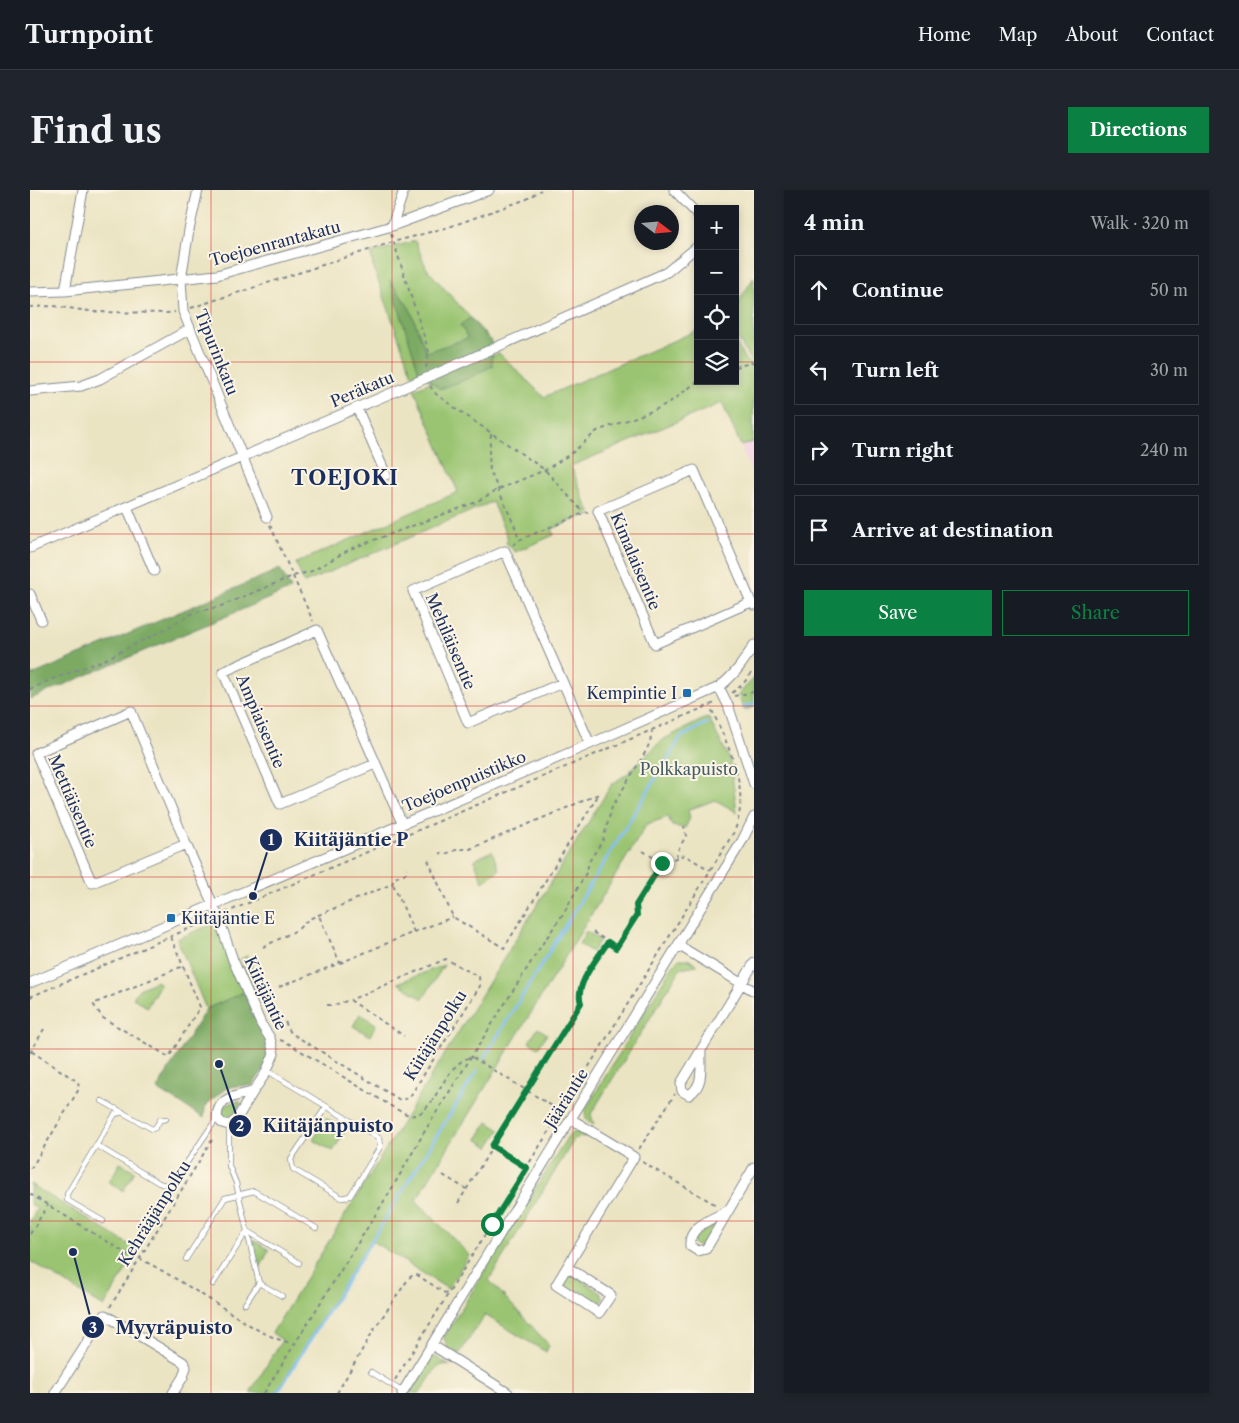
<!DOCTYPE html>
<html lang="en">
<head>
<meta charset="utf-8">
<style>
	body { margin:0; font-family:"Libre Caslon Text",serif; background:#20242c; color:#f1f3f6 }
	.controls { position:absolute; right:15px; top:15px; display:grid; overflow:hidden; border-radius:0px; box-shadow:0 2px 8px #0003 }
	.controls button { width:45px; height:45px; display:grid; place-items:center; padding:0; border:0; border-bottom:1px solid #363941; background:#171b24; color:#f1f3f6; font:25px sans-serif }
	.compass { position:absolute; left:604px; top:15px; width:45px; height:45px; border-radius:50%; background:#171b24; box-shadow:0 2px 8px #0003; rotate:106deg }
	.stop { position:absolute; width:15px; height:15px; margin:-11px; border:4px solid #0b8043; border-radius:50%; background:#fff }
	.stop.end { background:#0b8043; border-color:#fff; box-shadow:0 1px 5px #0008 }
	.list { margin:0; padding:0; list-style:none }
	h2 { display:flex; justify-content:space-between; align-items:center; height:65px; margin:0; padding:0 20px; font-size:21px }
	h2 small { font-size:16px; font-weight:400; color:#9ea1a6 }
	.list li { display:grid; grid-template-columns:32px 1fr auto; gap:15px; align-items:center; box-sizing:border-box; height:70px; margin:0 10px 10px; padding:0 10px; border:1px solid #363941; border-radius:0px }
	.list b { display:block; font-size:19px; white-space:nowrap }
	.list em { font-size:16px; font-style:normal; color:#9ea1a6 }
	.actions { display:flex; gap:10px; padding:15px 20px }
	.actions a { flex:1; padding:11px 0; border:1px solid #0b8043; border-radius:0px; text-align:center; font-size:18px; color:#0b8043 }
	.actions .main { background:#0b8043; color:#fff }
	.icon { flex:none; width:28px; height:28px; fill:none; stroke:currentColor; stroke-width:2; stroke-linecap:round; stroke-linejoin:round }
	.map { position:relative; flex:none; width:724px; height:1203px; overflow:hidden; border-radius:0px }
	header { display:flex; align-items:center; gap:30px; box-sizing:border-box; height:70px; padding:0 25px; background:#171b24; border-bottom:1px solid #363941 }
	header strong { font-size:24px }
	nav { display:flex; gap:28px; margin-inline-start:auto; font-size:18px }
	.intro { display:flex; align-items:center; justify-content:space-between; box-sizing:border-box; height:120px; padding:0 30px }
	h1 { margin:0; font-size:35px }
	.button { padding:12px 22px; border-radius:0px; background:#0b8043; color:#fff; font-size:18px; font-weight:700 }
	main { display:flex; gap:30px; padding:0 30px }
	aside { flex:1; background:#171b24; border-radius:0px; box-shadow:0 2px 8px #0003 }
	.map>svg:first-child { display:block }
</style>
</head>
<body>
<header>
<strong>Turnpoint</strong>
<nav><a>Home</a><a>Map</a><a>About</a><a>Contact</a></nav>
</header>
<div class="intro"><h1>Find us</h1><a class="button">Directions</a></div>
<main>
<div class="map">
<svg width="724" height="1203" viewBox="0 0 724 1203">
	<rect width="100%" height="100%" fill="#fcf5e5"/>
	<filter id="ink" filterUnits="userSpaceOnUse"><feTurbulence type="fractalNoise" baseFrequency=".02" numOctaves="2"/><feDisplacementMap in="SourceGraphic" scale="10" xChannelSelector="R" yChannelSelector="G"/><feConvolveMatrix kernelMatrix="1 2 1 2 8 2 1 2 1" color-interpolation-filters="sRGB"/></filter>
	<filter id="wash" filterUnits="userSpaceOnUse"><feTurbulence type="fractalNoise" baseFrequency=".0096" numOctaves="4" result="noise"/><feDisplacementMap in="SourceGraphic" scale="20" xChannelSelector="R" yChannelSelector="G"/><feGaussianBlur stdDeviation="1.12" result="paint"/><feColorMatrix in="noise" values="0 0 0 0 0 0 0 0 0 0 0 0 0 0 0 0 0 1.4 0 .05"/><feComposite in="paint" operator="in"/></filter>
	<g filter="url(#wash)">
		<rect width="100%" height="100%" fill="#ebe4c3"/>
		<path fill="#f2cfe2" d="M724,199V289L693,213Z"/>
		<path fill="#9ac471" stroke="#5a7a68" d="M385,51L397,79L462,152L382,185L343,76L341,63Z
			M724,87V173L720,170L705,143V118Z
			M668,140V191H705V151L716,171L724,176L723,252L711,256L692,213L541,276L556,314L561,323L522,339L524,345L485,362L476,353L478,349L462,312L274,393L266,373L428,302L384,199L469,163L514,207Z
			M724,488V517L714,520L708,505Z
			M678,527L700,570L707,622L685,610L658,620L660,628L655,638L642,636L638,627L617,634L386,1010L439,1065L418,1099L342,1051L246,1203H220L252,1150L242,1143L582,594L597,584L632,550Z
			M462,661L469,680L453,692L444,670Z
			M185,733L214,802L176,819L147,749Z
			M556,741L570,750L562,762L549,754Z
			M217,766L227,788H229L234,799L226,802L211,769Z
			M649,769H658L667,775L651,778L561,924L564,935C556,931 555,928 555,920L643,775Z
			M414,775L393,809L368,793Z
			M126,791L130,794L117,817L103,808L109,799Z
			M330,824L346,834L340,846L323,836Z
			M508,838L517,844L508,858L499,852Z
			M209,911L211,913L203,926L196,928L193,927L191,922C195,914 201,913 209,911Z
			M296,928L316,940L303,961L283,950Z
			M458,932L470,940L459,957L447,949Z
			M548,942L556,947L545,948L459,1090L519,1155L516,1162L455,1125L429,1164L417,1158L414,1147L538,946L543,943Z
			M90,973L105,981L93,1001L79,992Z
			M0,994L108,1060L74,1117L0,1071V1031L7,1019L0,1014Z
			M685,1034V1036L672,1056L665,1055L663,1052C667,1041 674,1036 685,1034Z
			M223,1050L239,1060L229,1080Z
			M539,1085L545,1086L571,1103L573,1109L569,1115H563L536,1097L535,1089Z
			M406,1167L420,1176L412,1175L405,1180L390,1203H379L400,1169Z"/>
		<path fill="#7baa63" stroke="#4b6c60" d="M360,90L380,119L396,162L438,148L430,135L440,128L462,152V176L435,190L410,199L389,182Z
			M250,379L261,399L0,509V486Z
			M214,802C220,815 241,851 239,864C238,875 228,887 222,896C197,894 192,900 175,917L174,928L127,899L176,819Z"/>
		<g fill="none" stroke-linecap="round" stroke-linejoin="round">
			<path stroke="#7fbdf2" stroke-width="3" d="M714,517L724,514
				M454,868L651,547L677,533
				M247,1203L447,881"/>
		</g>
	</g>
	<g filter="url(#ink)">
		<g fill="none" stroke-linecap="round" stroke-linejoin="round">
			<defs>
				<path id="service" d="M236,880L349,948L350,957L320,1006L312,1008L263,979L261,969L296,917
					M72,911L122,939L125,938L130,930L136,929
					M199,935V976L206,993L229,1093L252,1106
					M66,955L129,993C136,996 139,995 145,990L187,928
					M73,1031L37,1010V1004L85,924L93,922
					M112,1042L143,994
					M156,1069L195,1008L224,1001L286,1038
					M183,1094L217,1041L269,1073
					M215,1114L229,1093
					M341,1182L373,1202"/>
				<path id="minor" d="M168,0L159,40L151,89L153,121L237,327
					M644,0L668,25
					M362,36L374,0
					M35,101L53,0
					M0,102L35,101L187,85L362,36L459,0
					M0,201L51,196L70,189L160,139
					M327,218L356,285
					M97,317L124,381
					M0,358L394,189L637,82L668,56
					M0,404L11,430
					M721,412L625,454L568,321L664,280L721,412L724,415
					M532,493L438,533L383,401L475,361L560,554
					M689,497L698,515L724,594
					M345,574L250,614L193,482L287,440L372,633
					M156,654L101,521L6,563L62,693L156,654L188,726L203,770L231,834L240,848L244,864L235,884L223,902C206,906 187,907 187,928L192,933L199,935L206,930L223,902
					M648,755L724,801
					M0,793L560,554L689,497C705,485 714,471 724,455
					M671,860C670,877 675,895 659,905L652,901L651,893L724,773
					M697,1021C683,1029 658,1036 660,1056L668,1061L676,1059L724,977
					M537,1077L581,1105L569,1123L526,1095L604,967L541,929
					M402,1155L478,1203
					M25,1203L75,1125L153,1172L156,1177L153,1187L143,1203
					M372,1203L712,651L724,627"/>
			</defs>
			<use href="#service" stroke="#838a90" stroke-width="6"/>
			<use href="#minor" stroke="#838a90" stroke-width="11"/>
			<path stroke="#838a90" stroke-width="2" stroke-dasharray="4 4" stroke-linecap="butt" d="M361,44L399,162L396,178
				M0,117L24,116L66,122L137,123L145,122
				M161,118L363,52L419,37L497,9L511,0
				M705,177L724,172
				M400,196L406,204L425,218L515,280L554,323
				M461,244L459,263L460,281L485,337L489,350
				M240,335L283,431
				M483,355L489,350L554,323L558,322
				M0,499L27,487L72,471L135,439L163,423L191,416L263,386L282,381L320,359L444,313L469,299L515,280L542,263L567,241L625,220L643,210L668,191
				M702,503L713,494L724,480
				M704,506L724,502
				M613,661L632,673
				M646,668L649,658L656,646L654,636
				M398,670L423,727L474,758L569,604L440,659H429L415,664L410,663
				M195,723L687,512
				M384,742L423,727
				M563,742L578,752
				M141,747L170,817L139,867L73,828L63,814L153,776
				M233,757L267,740L279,729L362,694L365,688L376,683L377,678
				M310,773L384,742L363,694
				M249,797L310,773L289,726
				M0,807L179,730
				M297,815H304L320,810L374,846
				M255,832L261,843L370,910L379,908L450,796L449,787L416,769L320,810
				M250,850L256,852L366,919C371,921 379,927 385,925C407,920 414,872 442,867L532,922
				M0,863L14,839
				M463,957L497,978
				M609,959L645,904
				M612,972L688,1016
				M0,978L2,977L49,899L48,892L1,861
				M413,985L436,999
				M0,1004L108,1071
				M428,1013L551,813C544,795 568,768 578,752L586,758L607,725L606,715L632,673L654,665L680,680
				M0,1044L18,1015
				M109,1068C137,1083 163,1099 190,1116C216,1132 233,1147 265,1154
				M80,1117L182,950
				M365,1190L704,642C722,599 698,556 680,516
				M234,1203L361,1000L396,939L513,753L535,721L556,683L560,670L573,650L582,617L616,561L620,552L622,541
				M307,1203L345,1138L379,1088L383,1085H387L418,1105"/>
			<use href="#service" stroke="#fff" stroke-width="4.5"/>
			<use href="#minor" stroke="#fff" stroke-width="9"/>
		</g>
	</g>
	<g fill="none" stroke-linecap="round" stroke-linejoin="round" filter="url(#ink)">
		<path stroke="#0b8043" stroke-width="6" d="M462,1034L497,978L462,956L551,813C544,795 568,768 578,752L586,758L607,725L606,715L632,673"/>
	</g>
	<path fill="none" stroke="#d62828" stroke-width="1" stroke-opacity="0.55" d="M181,0V1203M362,0V1203M543,0V1203M0,172H668M705,172H724M0,344H724M0,516H724M0,687H724M0,859H724M0,1031H724"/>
	<g fill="#1f6fb2" stroke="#fcf5e5" stroke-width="2">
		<rect x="652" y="498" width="10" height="10" rx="2.5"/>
		<rect x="136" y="723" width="10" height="10" rx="2.5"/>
	</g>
	<g text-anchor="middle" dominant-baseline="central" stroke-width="4" stroke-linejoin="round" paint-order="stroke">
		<g font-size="16" fill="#1b2f5e" stroke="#fcf5e5">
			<text transform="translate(245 53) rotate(-15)">Toejoenrantakatu</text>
			<text transform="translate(187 162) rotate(68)">Tipurinkatu</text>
			<text transform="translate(332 199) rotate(-23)">Peräkatu</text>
			<text transform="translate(606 371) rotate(67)">Kimalaisentie</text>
			<text transform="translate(421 451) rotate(67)">Mehiläisentie</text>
			<text transform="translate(231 531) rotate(67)">Ampiaisentie</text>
			<text transform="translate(434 591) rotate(-23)">Toejoenpuistikko</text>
			<text transform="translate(43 611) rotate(67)">Mettiäisentie</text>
			<text transform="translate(236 803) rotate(65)">Kiitäjäntie</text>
			<text transform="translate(405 845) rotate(-58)">Kiitäjänpolku</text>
			<text transform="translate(536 908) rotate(-58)">Jääräntie</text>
			<text transform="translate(124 1023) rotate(-58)">Kehrääjänpolku</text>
		</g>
		<g font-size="16" fill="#1b2f5e" stroke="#fcf5e5" text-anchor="end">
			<text x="647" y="503">Kempintie I</text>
			<text x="151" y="728" text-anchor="start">Kiitäjäntie E</text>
		</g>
		<g font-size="16" fill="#415c64" stroke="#fcf5e5">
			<text x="659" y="579">Polkkapuisto</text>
		</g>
		<g font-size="21" font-weight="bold" letter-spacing="1" fill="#1b2f5e" stroke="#fcf5e5">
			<text x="315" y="287">TOEJOKI</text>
		</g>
	</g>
	<path fill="none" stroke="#1b2f5e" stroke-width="2" d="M223 706L241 650M189 874L210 936M43 1062L63 1137"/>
	<g fill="#1b2f5e" stroke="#fcf5e5" stroke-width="2">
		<circle cx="223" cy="706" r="5"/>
		<circle cx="189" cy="874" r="5"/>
		<circle cx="43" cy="1062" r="5"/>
		<circle cx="241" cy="650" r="12"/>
		<circle cx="210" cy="936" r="12"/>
		<circle cx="63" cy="1137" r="12"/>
	</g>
	<g font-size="15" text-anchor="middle" font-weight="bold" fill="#fff">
		<text x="241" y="655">1</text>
		<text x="210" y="941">2</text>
		<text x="63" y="1143">3</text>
	</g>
	<g font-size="18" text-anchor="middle" font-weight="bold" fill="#1b2f5e" stroke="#fcf5e5" stroke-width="4" stroke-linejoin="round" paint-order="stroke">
		<text x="321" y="656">Kiitäjäntie P</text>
		<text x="298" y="942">Kiitäjänpuisto</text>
		<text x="144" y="1144">Myyräpuisto</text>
	</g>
</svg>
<div class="controls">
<button>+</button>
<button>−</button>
<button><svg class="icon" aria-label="locate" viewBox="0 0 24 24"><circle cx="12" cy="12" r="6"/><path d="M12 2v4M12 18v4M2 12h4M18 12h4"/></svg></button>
<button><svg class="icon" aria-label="layers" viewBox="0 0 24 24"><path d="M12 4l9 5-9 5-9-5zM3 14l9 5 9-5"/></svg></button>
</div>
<svg class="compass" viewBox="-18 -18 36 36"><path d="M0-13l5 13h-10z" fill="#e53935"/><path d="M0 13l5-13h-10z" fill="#9ea1a6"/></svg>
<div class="stop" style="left:462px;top:1034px"></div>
<div class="stop end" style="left:632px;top:673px"></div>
</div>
<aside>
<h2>4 min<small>Walk · 320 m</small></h2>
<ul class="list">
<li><svg class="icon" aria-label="ahead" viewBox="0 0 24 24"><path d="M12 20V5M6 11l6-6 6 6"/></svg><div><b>Continue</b></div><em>50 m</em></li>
<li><svg class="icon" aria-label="left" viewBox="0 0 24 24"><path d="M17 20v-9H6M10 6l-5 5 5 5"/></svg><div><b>Turn left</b></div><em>30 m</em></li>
<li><svg class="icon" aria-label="right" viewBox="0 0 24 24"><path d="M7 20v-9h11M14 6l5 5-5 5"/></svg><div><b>Turn right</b></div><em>240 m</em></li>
<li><svg class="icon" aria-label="arrive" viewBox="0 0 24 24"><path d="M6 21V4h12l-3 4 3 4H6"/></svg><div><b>Arrive at destination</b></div></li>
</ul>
<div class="actions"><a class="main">Save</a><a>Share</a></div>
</aside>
</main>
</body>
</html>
